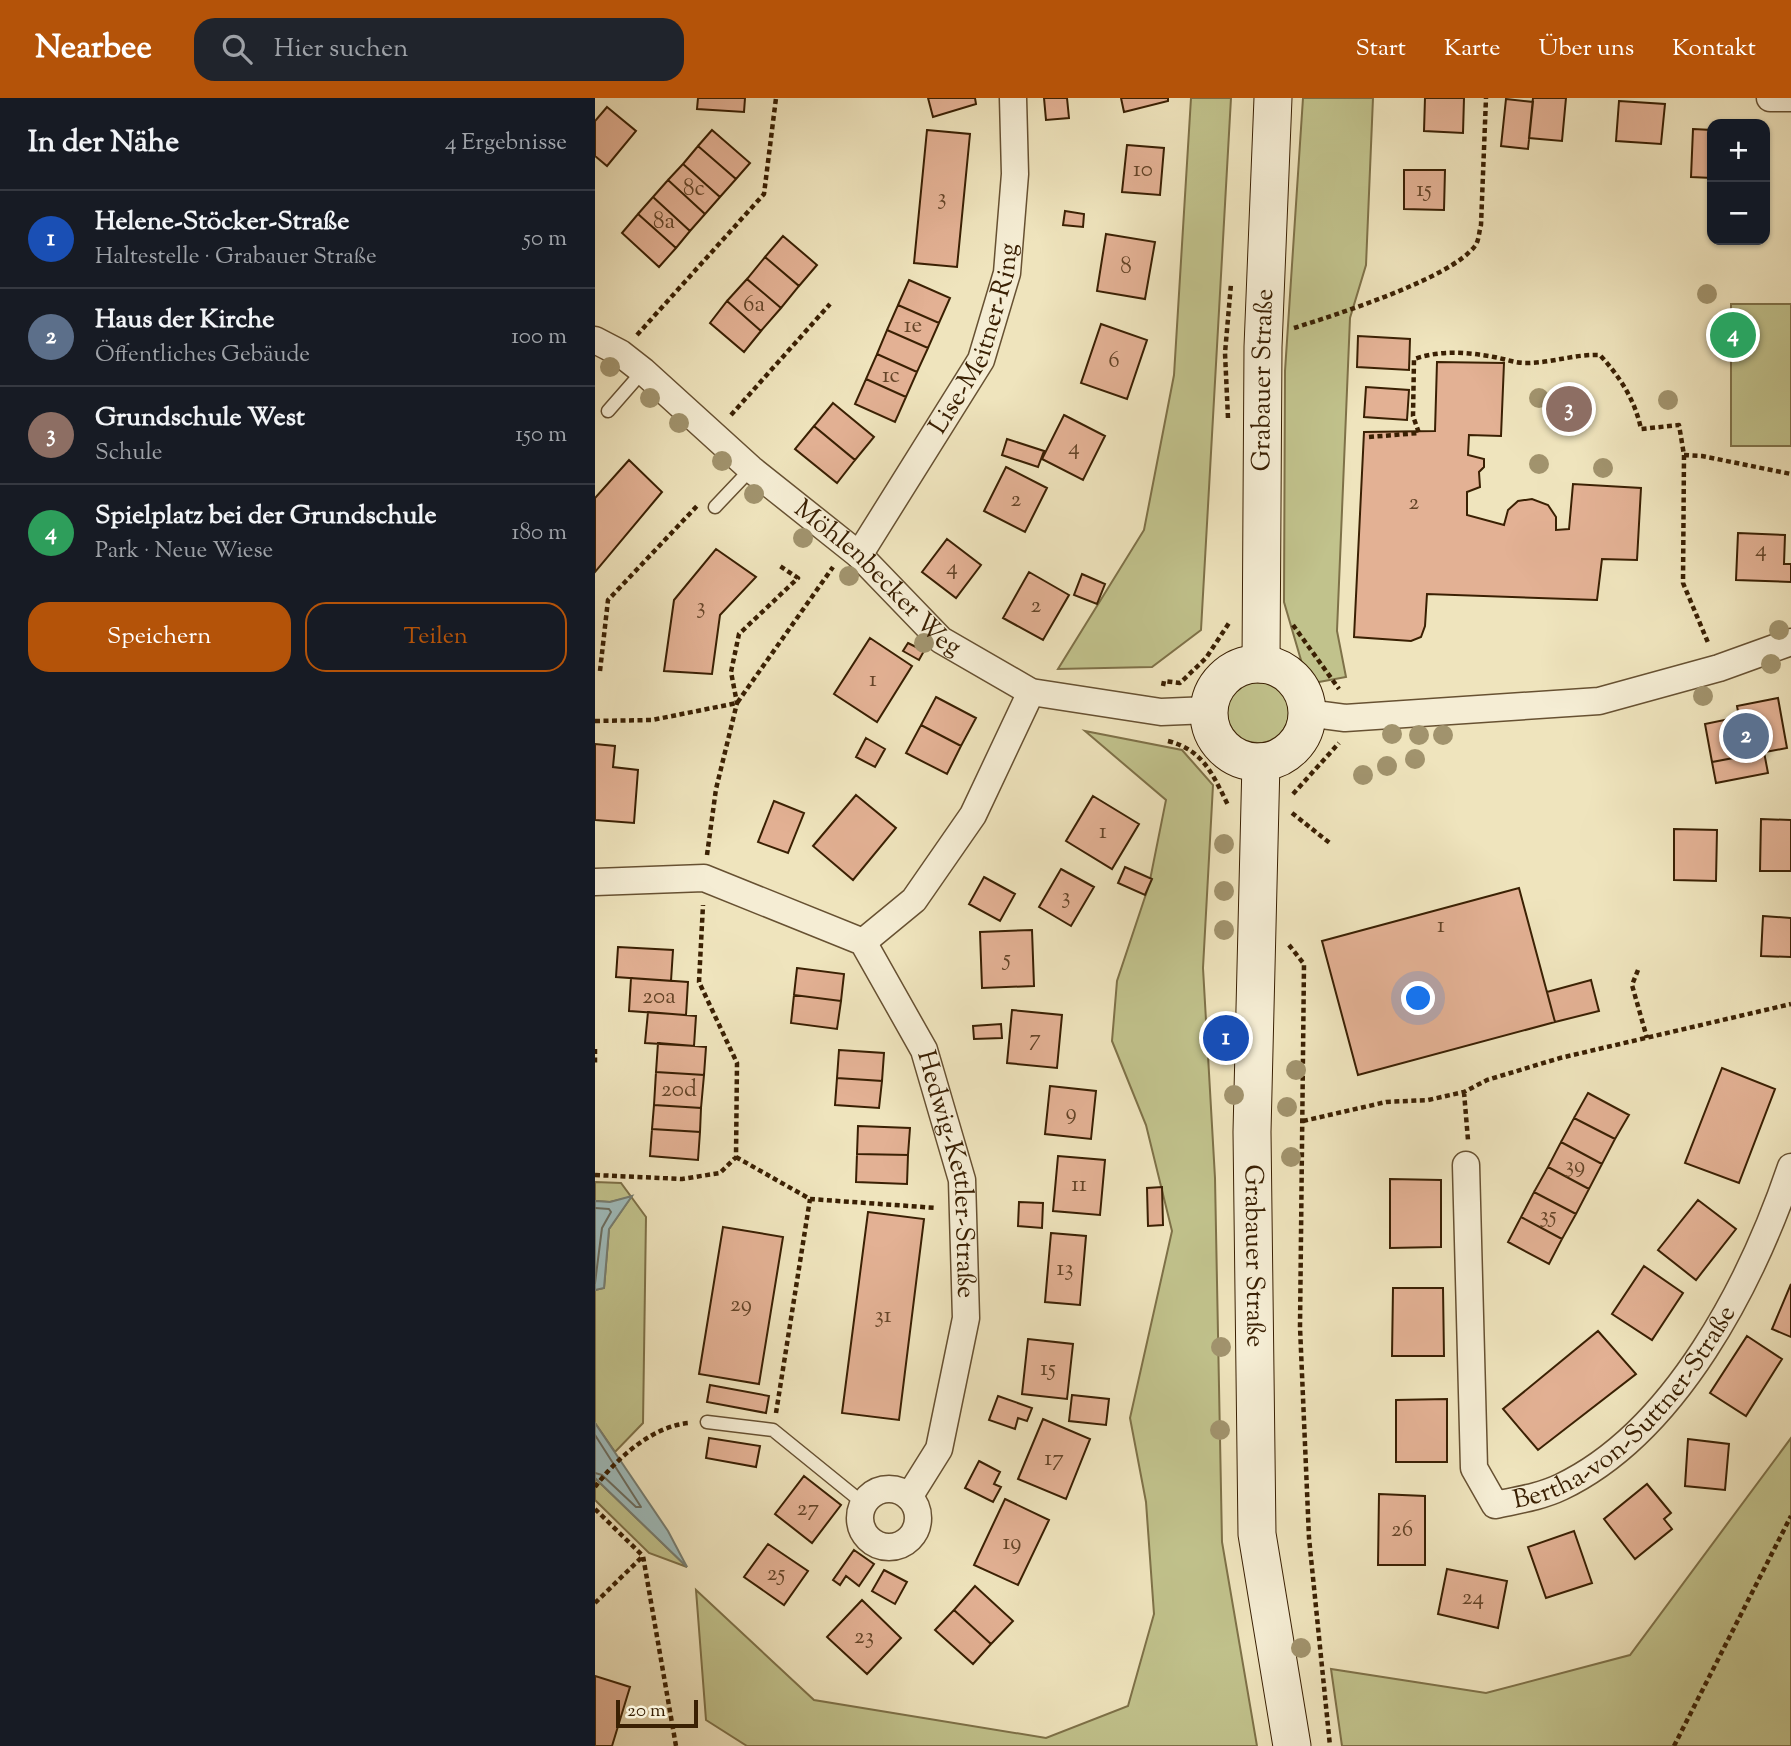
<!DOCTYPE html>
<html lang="de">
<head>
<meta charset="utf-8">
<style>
	body { margin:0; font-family:"Sorts Mill Goudy",serif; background:#20242c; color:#f1f3f6 }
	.controls { position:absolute; right:21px; top:21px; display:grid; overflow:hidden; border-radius:14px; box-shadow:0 2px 5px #0004 }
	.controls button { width:63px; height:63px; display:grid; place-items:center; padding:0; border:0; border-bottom:2px solid #363941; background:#171b24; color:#f1f3f6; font:35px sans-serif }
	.scale { position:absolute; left:21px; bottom:18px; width:82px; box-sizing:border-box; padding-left:7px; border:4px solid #3a2003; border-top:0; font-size:19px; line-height:24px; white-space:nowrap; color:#3a2003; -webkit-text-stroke:5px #f5edd4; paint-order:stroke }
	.you { position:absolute; left:824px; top:901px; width:24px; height:24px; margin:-18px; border:5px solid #fff; border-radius:50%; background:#1a73e8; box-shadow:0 0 0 10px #1a73e833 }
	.badge { display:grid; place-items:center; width:46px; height:46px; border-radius:50%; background:#b45309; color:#fff; font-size:23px; font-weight:700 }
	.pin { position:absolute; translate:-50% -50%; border:4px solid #fff; box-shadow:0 2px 7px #0006 }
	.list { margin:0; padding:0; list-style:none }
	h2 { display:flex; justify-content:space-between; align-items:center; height:91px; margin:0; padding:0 28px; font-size:30px }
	h2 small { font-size:23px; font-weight:400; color:#9ea1a6 }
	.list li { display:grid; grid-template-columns:46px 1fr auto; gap:21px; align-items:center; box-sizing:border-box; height:98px; padding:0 28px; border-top:2px solid #363941 }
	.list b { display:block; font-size:26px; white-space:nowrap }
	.list p { margin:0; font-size:23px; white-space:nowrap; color:#9ea1a6 }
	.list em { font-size:23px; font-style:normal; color:#9ea1a6 }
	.actions { display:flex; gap:14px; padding:21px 28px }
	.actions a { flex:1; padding:16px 0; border:2px solid #b45309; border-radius:21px; text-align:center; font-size:24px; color:#b45309 }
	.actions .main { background:#b45309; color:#fff }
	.icon { flex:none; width:38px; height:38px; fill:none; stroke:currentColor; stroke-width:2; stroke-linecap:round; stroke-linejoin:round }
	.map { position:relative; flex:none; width:1196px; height:1648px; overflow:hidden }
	header { display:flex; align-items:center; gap:42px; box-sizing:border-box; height:98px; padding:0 35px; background:#b45309; color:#fff }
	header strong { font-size:33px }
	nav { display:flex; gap:38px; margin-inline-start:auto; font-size:24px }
	.search { width:490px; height:63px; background:#20242c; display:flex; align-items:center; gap:18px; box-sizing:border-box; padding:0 24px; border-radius:21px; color:#9ea1a6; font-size:26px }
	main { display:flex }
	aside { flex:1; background:#171b24 }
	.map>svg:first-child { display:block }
</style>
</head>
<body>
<header>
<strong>Nearbee</strong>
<div class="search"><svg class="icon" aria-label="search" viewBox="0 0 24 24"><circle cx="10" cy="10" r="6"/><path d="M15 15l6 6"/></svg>Hier suchen</div>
<nav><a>Start</a><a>Karte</a><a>Über uns</a><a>Kontakt</a></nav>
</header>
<main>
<aside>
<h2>In der Nähe<small>4 Ergebnisse</small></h2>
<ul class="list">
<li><span class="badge" style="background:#1a4fb4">1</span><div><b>Helene-Stöcker-Straße</b><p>Haltestelle · Grabauer Straße</p></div><em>50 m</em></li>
<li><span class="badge" style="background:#5c6f8a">2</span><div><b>Haus der Kirche</b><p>Öffentliches Gebäude</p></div><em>100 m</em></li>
<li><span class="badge" style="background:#8d6e63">3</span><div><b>Grundschule West</b><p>Schule</p></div><em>150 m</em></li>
<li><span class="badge" style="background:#2e9e5b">4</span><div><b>Spielplatz bei der Grundschule</b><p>Park · Neue Wiese</p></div><em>180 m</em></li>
</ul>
<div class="actions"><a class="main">Speichern</a><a>Teilen</a></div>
</aside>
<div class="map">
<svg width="1196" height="1648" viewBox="0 0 1196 1648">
	<rect width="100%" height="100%" fill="#efe4bd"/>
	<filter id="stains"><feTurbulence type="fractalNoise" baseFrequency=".00286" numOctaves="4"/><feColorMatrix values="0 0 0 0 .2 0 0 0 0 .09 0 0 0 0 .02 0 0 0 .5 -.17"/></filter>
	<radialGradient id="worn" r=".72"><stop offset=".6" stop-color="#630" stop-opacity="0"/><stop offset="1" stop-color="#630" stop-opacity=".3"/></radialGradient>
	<path fill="#c1c28c" stroke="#7e7148" stroke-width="2" d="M596,0H636L606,532L557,569L463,571L549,432L579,277Z
		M708,0H778L771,167L755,220L742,533L751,579L713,586L689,504L690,273Z
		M1136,206H1196V348H1136Z
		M632 614a31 31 0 1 1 62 0a31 31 0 1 1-62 0Z
		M490,633L587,652L618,687L608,870L620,1080L627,1444L662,1648H152L111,1622L101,1492L219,1602L451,1640L533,1608L559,1516L551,1404L535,1320L577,1133L551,1027L517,943L522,883L554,787L571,702Z
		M0,1084L26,1085L51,1119L48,1325L20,1354L0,1325V1192L9,1190L14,1131L36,1099L15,1104L0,1103Z
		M1196,1340V1648H747L736,1571L891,1595L1035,1557Z
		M0,1380L92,1469L54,1455L0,1402Z"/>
	<path fill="#9fbcbc" stroke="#777e72" stroke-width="2" d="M37,1098L14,1131L9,1190L0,1192V1103L15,1104Z
		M0,1325L73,1433L92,1469L0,1380Z"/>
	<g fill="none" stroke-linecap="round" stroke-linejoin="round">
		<path stroke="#6c6e60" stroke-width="2" d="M0,1110L14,1111L16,1114L7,1130L0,1185
			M0,1337L46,1409H41L7,1377L0,1375"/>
	</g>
	<path fill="#e3b194" stroke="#3a2003" stroke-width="2" d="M103,0H150L149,14L102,11Z
		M333,0H380L381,6L338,19Z
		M449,0H472L474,20L451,22Z
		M526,0H573V3L529,14Z
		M830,0H869L868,35L829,33Z
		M938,0H971L967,43L934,40Z
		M911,1L938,4L933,51L906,48Z
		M1024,3L1070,6L1066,46L1021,43Z
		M12,9L41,33L12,68L0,58V23Z
		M1098,31L1117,32V80L1096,79Z
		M117,32L155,65L141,81L103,48Z
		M332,32L375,36L362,169L319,165Z
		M532,47L569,50L565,97L527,94Z
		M103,48L141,81L125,99L88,66Z
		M88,66L125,99L110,116L73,82Z
		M809,72H850L849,112L809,111Z
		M73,82L110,116L95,133L58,99Z
		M58,99L95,133L81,150L43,116Z
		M470,113L489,116L488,129L468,127Z
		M43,116L81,150L64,169L27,135Z
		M511,136L560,144L550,201L502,193Z
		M188,138L222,167L204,188L170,159Z
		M170,159L204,188L186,210L152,181Z
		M152,181L186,210L166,233L132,203Z
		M314,182L355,200L344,225L303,207Z
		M132,203L166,233L149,254L115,225Z
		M303,207L344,225L333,250L292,232Z
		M506,226L552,242L532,301L486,285Z
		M292,232L333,250L322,274L282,256Z
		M763,238L815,241L814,272L762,269Z
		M282,256L322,274L311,299L271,281Z
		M842,264L909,265L906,338L874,337L873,357L889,361V369L884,374L885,389L872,394V417L909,427L913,412L923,403L937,401L953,407L961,419V432L974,431L978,386L1046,390L1042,462L1007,461L1002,502L832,496L830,528L826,539L816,543L759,539L769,334L840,333Z
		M271,281L311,299L300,324L260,306Z
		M771,289L814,292L812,322L769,319Z
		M238,305L279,339L260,362L219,328Z
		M469,317L510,338L488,382L447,361Z
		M219,328L260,362L242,385L200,351Z
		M412,341L449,353L443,369L407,357Z
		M34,362L67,394L0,474V400Z
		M411,369L452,390L430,434L389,413Z
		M1143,435L1190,437L1189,466H1196V484L1141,482Z
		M352,441L386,467L361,500L327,474Z
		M121,451L161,479L125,517L117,576L69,573L79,502Z
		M434,474L474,497L448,542L408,520Z
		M487,476L510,486L502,506L479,497Z
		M275,540L317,568L282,624L239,596Z
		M313,545L329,553L324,562L308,553Z
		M341,599L381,620L366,648L326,627Z
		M1183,600L1192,650L1117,664L1110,626L1144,619L1142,608Z
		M326,627L366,648L352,676L311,655Z
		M271,640L290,651L280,669L261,659Z
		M0,646L20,648L18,669L43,672L39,725L0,722Z
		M1169,654L1173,675L1121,685L1117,664Z
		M261,697L301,730L258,782L218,748Z
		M498,698L544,726L517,771L471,743Z
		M179,703L209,715L193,755L163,744Z
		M1166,721L1196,722V773H1165Z
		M1079,731L1122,732L1121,783L1079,782Z
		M530,769L557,781L550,797L523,785Z
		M466,771L499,789L476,828L444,809Z
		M389,779L420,796L405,823L374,806Z
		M924,790L960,924L763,977L727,843Z
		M1168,818L1196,820V859L1166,858Z
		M437,832L439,888L387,890L385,834Z
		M23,849L78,852L76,883L21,879Z
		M202,870L249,876L246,903L199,897Z
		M36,880L93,884L91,917L34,913Z
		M996,882L1004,913L960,924L952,894Z
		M199,897L246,903L242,931L196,925Z
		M417,912L467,917L462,970L412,965Z
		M53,914L101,918L99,948L50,945Z
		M406,926L407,940L379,941L378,928Z
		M63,945L111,949L109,977L61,974Z
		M244,952L289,955L287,983L242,980Z
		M1127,970L1180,991L1144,1085L1090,1065Z
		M61,974L109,977L106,1010L59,1007Z
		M242,980L287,983L284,1010L240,1007Z
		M455,988L501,993L496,1041L450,1036Z
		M993,995L1034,1017L1020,1041L979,1020Z
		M59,1007L106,1010L105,1034L57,1031Z
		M979,1020L1020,1041L1007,1066L966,1044Z
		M263,1028L315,1030L313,1057L262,1056Z
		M57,1031L105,1034L103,1062L55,1058Z
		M966,1044L1007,1066L994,1091L953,1069Z
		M262,1056L313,1057L312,1086L261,1084Z
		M463,1058L510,1062L505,1117L458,1113Z
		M953,1069L994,1091L981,1116L939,1094Z
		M795,1081L846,1082V1149L795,1150Z
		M567,1089L568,1127L553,1128L552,1090Z
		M939,1094L981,1116L967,1141L926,1119Z
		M1103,1102L1141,1131L1101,1182L1063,1152Z
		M424,1104L448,1105L447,1130L423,1128Z
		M273,1114L329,1121L304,1322L247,1315Z
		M926,1119L967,1141L954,1166L913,1144Z
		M128,1129L188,1139L164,1286L104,1276Z
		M456,1135L491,1138L485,1207L450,1204Z
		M1049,1168L1088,1195L1057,1242L1017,1216Z
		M1196,1186V1239L1177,1231Z
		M798,1190H848L849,1258H797Z
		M1003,1233L1041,1276L943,1352L908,1311Z
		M1152,1238L1187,1261L1151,1318L1115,1295Z
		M433,1241L478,1246L472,1301L427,1296Z
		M115,1287L174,1298L171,1315L112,1304Z
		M477,1297L514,1301L511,1327L474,1323Z
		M403,1298L437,1310L432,1323L423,1320L420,1331L394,1322Z
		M852,1301V1364H801V1302Z
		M448,1321L495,1341L471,1401L423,1381Z
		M114,1340L165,1348L161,1369L111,1360Z
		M1093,1341L1134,1346L1130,1392L1090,1388Z
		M384,1363L405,1374L399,1386L406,1389L398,1404L370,1390Z
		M209,1378L246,1407L217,1445L180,1416Z
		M1052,1386L1076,1415L1069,1421L1077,1431L1040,1461L1009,1421Z
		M784,1396L830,1398V1467H783Z
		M410,1401L454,1422L423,1487L379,1467Z
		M979,1433L997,1485L951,1500L933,1449Z
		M173,1446L213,1473L189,1507L149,1479Z
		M259,1452L279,1466L264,1488L251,1478L245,1487L238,1482Z
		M852,1471L912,1483L903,1530L843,1516Z
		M289,1472L312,1484L300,1506L277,1493Z
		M380,1488L418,1523L396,1546L359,1512Z
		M267,1502L306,1540L272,1576L232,1539Z
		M359,1512L396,1546L378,1566L340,1532Z
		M0,1578L35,1589L17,1648H0Z"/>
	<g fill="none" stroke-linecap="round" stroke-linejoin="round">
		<defs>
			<path id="service" d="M13,313L48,273
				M120,409L156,371
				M112,1324L178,1332L268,1405"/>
			<g id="minor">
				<path d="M1175,0H1195"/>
				<path id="s1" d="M0,242L25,255L48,273L156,371L264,457L346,542L436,594L566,614L614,612"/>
				<path id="s2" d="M264,457L386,262L412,175L420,76L418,0"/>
				<path d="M712,615L750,620L1004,603L1124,570L1196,544"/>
				<path id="s3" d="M0,784L109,780L268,844L329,952L367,1082L371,1220L344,1351L314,1399"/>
				<path d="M268,844L319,802L378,717L436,594"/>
				<path id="s4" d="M871,1067L879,1370L900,1407C923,1402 945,1399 966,1389C1081,1334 1157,1184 1196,1069"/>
				<circle cx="294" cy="1420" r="29"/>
			</g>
			<g id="secondary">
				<path id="s5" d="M666,566L668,249L678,0"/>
				<circle cx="663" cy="615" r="49"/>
				<path id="s6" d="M666,664L657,1034L662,1436L697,1648"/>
			</g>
		</defs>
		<use href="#service" stroke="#675132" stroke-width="15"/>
		<use href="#minor" stroke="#675132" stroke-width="29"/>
		<use href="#secondary" stroke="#3a2003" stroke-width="39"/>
		<path stroke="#3a2003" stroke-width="4.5" stroke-dasharray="5 3.5" stroke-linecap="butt" d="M699,230C740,217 855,181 880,148C884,143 884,133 886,127L891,0
			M42,237L169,96L181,0
			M136,317L235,206
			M633,320L630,255L636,186
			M774,339L824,335L818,318L819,261C846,252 872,254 899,259C910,261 920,265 931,265C957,265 979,256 1005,257C1025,279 1040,302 1046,331L1084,327L1089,357L1088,485L1114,547
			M1089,357L1107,358L1196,376
			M698,527L744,591
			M5,573L13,502L102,408
			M568,588L569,583L585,585L611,560L634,525
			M0,623L57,622L142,605L238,469
			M573,643C608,652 617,675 633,707
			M698,696L744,645
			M697,715L736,746
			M112,757L121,691L142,605L136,574L144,536L203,480L185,468
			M694,847L709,866L705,1229L714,1440L735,1648
			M1043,872L1037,887L1052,940
			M0,951V965
			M869,994L873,1042
			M708,1023L791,1004L833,1002L869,994L892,982L965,960L1196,906
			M141,1059L215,1101L342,1110
			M0,1077L87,1081L125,1075L141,1059L142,965L104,884L108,807
			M181,1315L215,1101
			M0,1389C21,1361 57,1328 94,1325
			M0,1411L48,1458L81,1648
			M0,1505L48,1458
			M1079,1648L1196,1418"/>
		<use href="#service" stroke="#f5edd4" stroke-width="12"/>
		<use href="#minor" stroke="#f5edd4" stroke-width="26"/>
		<use href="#secondary" stroke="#f5edd4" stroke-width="37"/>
	</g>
	<g fill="#a1936d">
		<circle cx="1112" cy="196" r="10"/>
		<circle cx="15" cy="269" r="10"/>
		<circle cx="55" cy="300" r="10"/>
		<circle cx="944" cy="300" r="10"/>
		<circle cx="1073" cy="302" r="10"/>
		<circle cx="84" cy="325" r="10"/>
		<circle cx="127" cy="363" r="10"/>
		<circle cx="944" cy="366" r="10"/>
		<circle cx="1008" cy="370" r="10"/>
		<circle cx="159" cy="396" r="10"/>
		<circle cx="208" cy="440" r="10"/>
		<circle cx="254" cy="478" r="10"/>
		<circle cx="1184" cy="532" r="10"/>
		<circle cx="329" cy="545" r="10"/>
		<circle cx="1176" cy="566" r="10"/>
		<circle cx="1108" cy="598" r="10"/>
		<circle cx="797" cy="636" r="10"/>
		<circle cx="824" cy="637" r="10"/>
		<circle cx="848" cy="637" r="10"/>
		<circle cx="820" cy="661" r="10"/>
		<circle cx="792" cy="668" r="10"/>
		<circle cx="768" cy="677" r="10"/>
		<circle cx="629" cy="746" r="10"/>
		<circle cx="629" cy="793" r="10"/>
		<circle cx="629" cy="832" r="10"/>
		<circle cx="701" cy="972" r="10"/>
		<circle cx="639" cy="997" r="10"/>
		<circle cx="692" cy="1009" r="10"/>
		<circle cx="696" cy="1059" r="10"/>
		<circle cx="626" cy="1249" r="10"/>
		<circle cx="625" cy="1332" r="10"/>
		<circle cx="706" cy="1550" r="10"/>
	</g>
	<g text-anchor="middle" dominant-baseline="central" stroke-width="5" stroke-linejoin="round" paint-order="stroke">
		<g font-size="23" fill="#644427">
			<text x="548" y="72">10</text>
			<text x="99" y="91">8c</text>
			<text x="829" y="92">15</text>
			<text x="347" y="100">3</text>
			<text x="69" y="124">8a</text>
			<text x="531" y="169">8</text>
			<text x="159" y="207">6a</text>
			<text x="318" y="228">1e</text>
			<text x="519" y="263">6</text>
			<text x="296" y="278">1c</text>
			<text x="479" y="350">4</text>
			<text x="421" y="402">2</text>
			<text x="819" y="405">2</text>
			<text x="1166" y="452">4</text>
			<text x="357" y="470">4</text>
			<text x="441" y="508">2</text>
			<text x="106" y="509">3</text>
			<text x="278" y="582">1</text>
			<text x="508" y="734">1</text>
			<text x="471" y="799">3</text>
			<text x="846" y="828">1</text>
			<text x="412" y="861">5</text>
			<text x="64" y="899">20a</text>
			<text x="440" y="941">7</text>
			<text x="84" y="992">20d</text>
			<text x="476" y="1015">9</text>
			<text x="980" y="1068">39</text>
			<text x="484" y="1087">11</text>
			<text x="953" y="1118">35</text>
			<text x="470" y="1171">13</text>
			<text x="146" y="1207">29</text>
			<text x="288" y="1218">31</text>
			<text x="453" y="1271">15</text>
			<text x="459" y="1361">17</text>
			<text x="213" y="1411">27</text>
			<text x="807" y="1432">26</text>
			<text x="417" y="1445">19</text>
			<text x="181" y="1476">25</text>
			<text x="878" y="1500">24</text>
			<text x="269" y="1539">23</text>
		</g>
		<g font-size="26" fill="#3a2003" stroke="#f5edd4">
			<text stroke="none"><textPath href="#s2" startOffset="248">Lise-Meitner-Ring</textPath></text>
			<text stroke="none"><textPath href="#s5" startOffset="284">Grabauer Straße</textPath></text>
			<text stroke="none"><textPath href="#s1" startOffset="371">Möhlenbecker Weg</textPath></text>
			<text stroke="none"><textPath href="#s3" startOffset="532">Hedwig-Kettler-Straße</textPath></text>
			<text stroke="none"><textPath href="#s6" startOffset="494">Grabauer Straße</textPath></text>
			<text stroke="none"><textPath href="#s4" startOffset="514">Bertha-von-Suttner-Straße</textPath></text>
		</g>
	</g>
	<rect width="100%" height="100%" filter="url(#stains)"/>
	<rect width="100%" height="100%" fill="url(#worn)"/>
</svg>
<div class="controls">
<button>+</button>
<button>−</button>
</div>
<div class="scale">20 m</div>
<div class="you"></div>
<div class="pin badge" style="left:631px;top:940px;background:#1a4fb4">1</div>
<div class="pin badge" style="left:1151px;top:638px;background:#5c6f8a">2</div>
<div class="pin badge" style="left:974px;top:311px;background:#8d6e63">3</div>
<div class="pin badge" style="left:1138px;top:237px;background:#2e9e5b">4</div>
</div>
</main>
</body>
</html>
